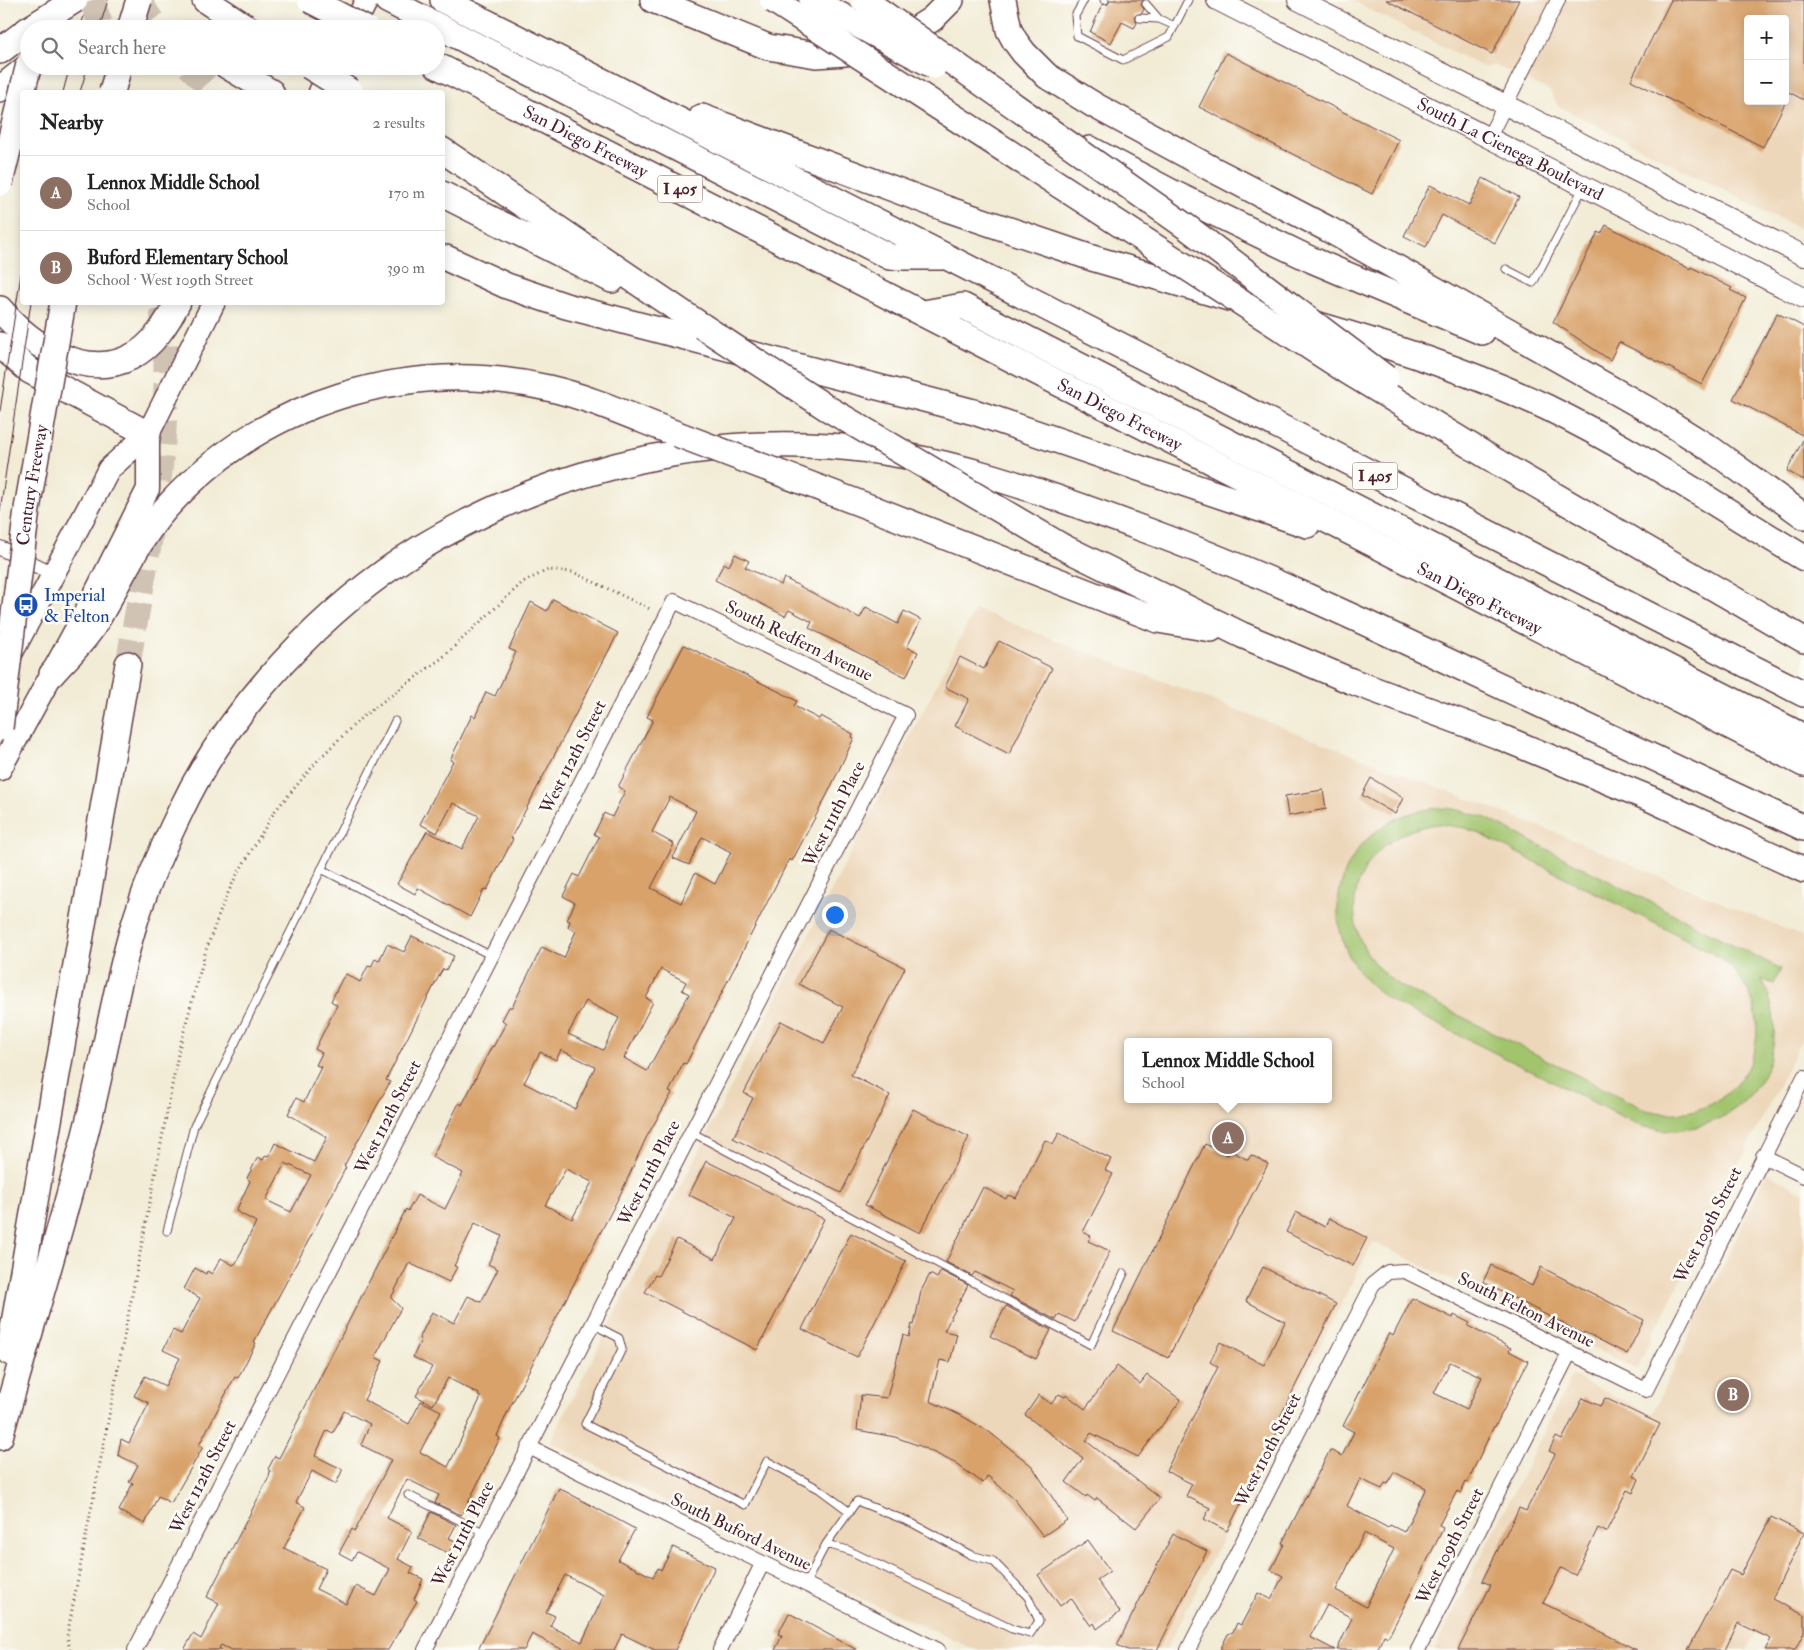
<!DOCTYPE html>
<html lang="en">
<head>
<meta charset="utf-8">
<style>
	body { margin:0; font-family:"IM FELL Double Pica",serif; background:#f6f6f6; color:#222 }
	.controls { position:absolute; right:15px; top:15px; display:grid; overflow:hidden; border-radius:5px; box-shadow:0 2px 12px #0003 }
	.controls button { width:45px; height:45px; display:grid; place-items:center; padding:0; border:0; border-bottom:1px solid #e0e0e0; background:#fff; color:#222; font:25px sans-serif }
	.you { position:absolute; left:834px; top:914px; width:18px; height:18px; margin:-12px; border:4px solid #fff; border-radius:50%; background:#1a73e8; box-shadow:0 0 0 8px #1a73e833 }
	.badge { display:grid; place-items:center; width:32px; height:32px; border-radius:50%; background:#7c3aed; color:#fff; font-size:16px; font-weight:700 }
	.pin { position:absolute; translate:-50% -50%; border:2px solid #fff; box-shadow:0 1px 5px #0006 }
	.popup { position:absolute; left:1124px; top:1038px; width:208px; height:65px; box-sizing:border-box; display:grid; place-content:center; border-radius:5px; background:#fff; filter:drop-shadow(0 1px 4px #0005); font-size:16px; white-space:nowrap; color:#767676 }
	.popup b { font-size:19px; color:#222 }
	.popup::after { content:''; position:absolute; left:50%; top:100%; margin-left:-10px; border:10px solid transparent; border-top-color:#fff }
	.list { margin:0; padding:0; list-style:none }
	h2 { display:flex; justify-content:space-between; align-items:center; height:65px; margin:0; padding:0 20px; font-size:21px }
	h2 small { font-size:16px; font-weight:400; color:#767676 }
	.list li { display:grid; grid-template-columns:32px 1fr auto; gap:15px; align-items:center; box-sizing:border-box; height:75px; padding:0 20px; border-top:1px solid #e0e0e0 }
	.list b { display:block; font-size:19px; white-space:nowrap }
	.list p { margin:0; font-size:16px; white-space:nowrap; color:#767676 }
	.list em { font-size:16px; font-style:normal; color:#767676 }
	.icon { flex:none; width:28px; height:28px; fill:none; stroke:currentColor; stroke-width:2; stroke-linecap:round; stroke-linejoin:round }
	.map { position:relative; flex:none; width:1804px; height:1650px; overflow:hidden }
	.search { position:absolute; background:#fff; box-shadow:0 2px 12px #0003; left:20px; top:20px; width:425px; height:55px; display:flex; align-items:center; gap:12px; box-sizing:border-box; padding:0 18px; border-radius:28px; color:#767676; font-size:19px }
	.panel { position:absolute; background:#fff; box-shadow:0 2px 12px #0003; left:20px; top:90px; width:425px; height:215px; border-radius:5px }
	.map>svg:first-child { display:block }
</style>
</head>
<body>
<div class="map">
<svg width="1804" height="1650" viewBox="0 0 1804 1650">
	<rect width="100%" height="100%" fill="#fdfcf7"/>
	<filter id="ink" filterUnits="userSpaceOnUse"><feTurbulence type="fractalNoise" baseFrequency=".02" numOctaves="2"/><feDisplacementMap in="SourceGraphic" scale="10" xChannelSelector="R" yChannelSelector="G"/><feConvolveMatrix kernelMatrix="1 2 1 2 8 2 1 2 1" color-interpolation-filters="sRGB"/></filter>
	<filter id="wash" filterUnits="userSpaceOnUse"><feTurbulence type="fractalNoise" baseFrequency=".0096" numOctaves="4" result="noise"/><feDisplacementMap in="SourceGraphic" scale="20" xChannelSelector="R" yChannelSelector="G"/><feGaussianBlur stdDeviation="1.12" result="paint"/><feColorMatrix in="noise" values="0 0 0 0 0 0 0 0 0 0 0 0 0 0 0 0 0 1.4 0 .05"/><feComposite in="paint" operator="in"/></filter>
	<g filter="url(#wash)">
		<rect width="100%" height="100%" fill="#f2ecd6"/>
		<path fill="#edd7ba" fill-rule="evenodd" d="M1351,0H1804V231L1558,106L1550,91L1494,65L1485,68ZM1748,19H1785V101H1748Z
			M975,609L1554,832L1804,937V1035L1636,1369L1373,1242L1166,1650H975L814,1577L550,1442ZM1128,1042H1328V1099H1128Z
			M1767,1173L1804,1193V1617L1772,1601L1747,1650H1434L1572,1376L1652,1414Z"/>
		<path fill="#a1c46d" stroke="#76724c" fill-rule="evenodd" d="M1439,808L1455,809L1486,818L1781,969L1774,984L1762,979C1804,1064 1732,1149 1641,1126L1393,1002C1300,945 1331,816 1439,808ZM1439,824L1465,828L1478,833L1711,952C1801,1007 1748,1135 1646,1110L1401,986C1323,938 1348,833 1439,824Z"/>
		<g id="blocks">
			<path fill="#d8a26a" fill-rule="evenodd" d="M1110,0H1143L1141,5L1144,9L1142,13L1134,16L1137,23L1134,28L1122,22L1111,43L1090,32L1102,5L1108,4Z
				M1386,0H1519L1492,54Z
				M1671,0H1804V100L1785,90V19H1748V101H1786L1763,147L1631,80Z
				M1226,53L1399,140L1372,194L1199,107Z
				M1483,178L1519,197L1495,243L1442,215L1426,247L1404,236L1430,185L1469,205Z
				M1606,225L1690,269L1691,267L1732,288L1730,290L1746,298L1702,384L1619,342L1610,360L1553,322L1598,232L1601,234Z
				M1777,313L1804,327V436L1733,399Z
				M1804,438V480L1787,471Z
				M735,554L749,561L745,567L781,585L784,578L860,618L866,607L898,624L904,611L921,620L907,647L918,652L906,677L809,628L812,622L789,610L785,616L715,580L724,563L729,566Z
				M553,599L618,633L511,838L513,839L487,890L484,889L470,917L418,888L415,894L397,884L427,831L462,849L479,816L453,803L437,833L420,824L453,761L450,760L472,715L475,717L486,692L495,696L516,652L509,649L531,602L547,611Z
				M999,641L1052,668L1009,754L955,726L969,699L945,687L960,657L984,669Z
				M684,645L790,697L797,701L794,706L819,719L821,716L853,734L852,737L854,738L828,793L792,861L789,859L686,1064L683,1063L669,1092L672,1093L646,1138L622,1191L508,1411L497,1436L500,1438L465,1509L461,1515L435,1503L439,1495L407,1479L387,1518L412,1531L398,1559L413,1567L410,1573L423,1579L414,1599L417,1601L388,1650H231L221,1645L219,1648L222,1650H184L193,1634L201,1639L219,1603L207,1597L269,1477L270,1471L268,1469L275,1456L279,1458L406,1209L408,1211L417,1195L445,1209L463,1173L432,1157L459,1103L462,1105L492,1046L493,1047L506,1023L502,1020L509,1007H512L542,947L564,958L576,931L568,927L570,921L567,920L575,903L563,896L574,874L579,877L599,837L594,834L604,813L612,817L625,791L618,787L653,720L647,717ZM670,797L696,811L673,858L689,865L702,837L731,852L715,884L695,873L681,903L651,888L674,844L652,832ZM661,969L686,982L682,990L689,994L647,1071L624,1058L653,1002L646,998ZM586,1001L619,1018L603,1050L568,1034ZM561,1050L595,1067L575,1109L524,1083L540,1052L556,1060ZM566,1169L592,1182L572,1219L545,1205ZM475,1223L502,1236L488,1264L498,1269L481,1302L468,1296L454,1323L432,1312L419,1339L421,1340L413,1357L432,1367L416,1396L433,1405L448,1378L479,1394L478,1396L481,1397L448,1467L420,1452L441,1411L421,1401L409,1424L364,1400L383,1361L375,1357L401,1308L391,1298L409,1263L449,1282L457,1267L454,1266ZM344,1411L370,1424L361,1445L391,1460L355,1531L352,1529L339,1553L352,1560L357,1552L390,1569L376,1596L356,1586L346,1604L316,1589L326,1569L284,1548L305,1507L296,1502L312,1471L336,1484L342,1471V1469L315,1456L327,1430L333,1433Z
				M1371,778L1403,798L1395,814L1362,795Z
				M1323,790L1326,809L1288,816L1285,796Z
				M829,929L905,968L851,1075L890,1095L841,1193L733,1138L753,1098L744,1093L781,1021L824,1043L843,1007L799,984Z
				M412,936L454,956L446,970L443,969L440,974L424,1005L386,1080L390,1082L344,1166L346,1167L311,1236L254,1342L256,1343L238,1378L235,1377L231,1384L199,1445L203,1447L171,1503L158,1496L145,1524L119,1511L133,1483L129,1482L138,1465L118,1455L121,1439L129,1443L149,1403L134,1396L145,1376L165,1386L180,1358L163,1350L173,1330L181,1334L200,1298L184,1289L195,1268L206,1274L207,1271L212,1274L221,1258L233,1265L236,1263L256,1222L236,1211L250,1181L247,1178L258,1157L263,1160L266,1155L269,1156L275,1143L314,1162L327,1137L288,1114L296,1098L304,1102L321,1067L316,1065L322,1053L315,1049L337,1005L331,1001L342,979L346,974L360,982L368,966L371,967L375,959L379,961L387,944L404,952ZM285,1163L311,1175L291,1212L266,1200Z
				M913,1109L969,1137L920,1233L865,1205Z
				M1059,1133L1111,1159L1105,1170L1113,1174L1083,1232L1091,1236L1088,1241L1110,1251L1075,1322L1059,1314L1056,1320L1010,1296L1013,1291L975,1272L972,1276L946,1262L983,1187L1006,1199L1008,1195L1016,1198L1045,1140L1053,1144Z
				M1205,1144L1228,1155L1230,1150L1248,1160L1251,1155L1268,1164L1168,1358L1113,1331Z
				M706,1161L824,1219L757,1350L645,1292L655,1275L658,1276L677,1239L715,1259L736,1218L689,1195Z
				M1296,1212L1325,1227L1329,1218L1367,1238L1353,1266L1286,1232Z
				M851,1233L906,1261L857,1357L802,1329Z
				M1491,1265L1532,1286L1541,1267L1644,1320L1627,1354L1584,1332L1583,1334L1483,1282Z
				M1263,1267L1336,1304L1276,1425L1280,1427L1227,1531L1204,1519L1210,1508L1186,1496L1192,1484L1166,1471L1218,1367L1210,1362L1220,1342L1264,1365L1285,1322L1246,1301Z
				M941,1271L968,1285L944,1331L957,1334L950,1362L940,1360L930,1401L962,1416L988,1431L1032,1466L1067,1520L1043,1536L1015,1500L988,1476L983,1483L955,1463L920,1446L895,1437L857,1430L861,1395L887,1398L903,1335L909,1337L912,1324L914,1325L921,1291L930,1274L937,1278Z
				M1412,1298L1453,1318L1454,1315L1470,1323L1468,1326L1511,1348L1509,1351L1528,1361L1495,1427L1494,1426L1467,1483L1465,1482L1460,1493L1457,1491L1439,1525L1443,1527L1442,1531L1390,1634L1388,1637L1384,1635L1377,1650H1337L1352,1618L1327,1605L1310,1637L1335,1650H1220L1228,1634L1233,1632L1237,1623L1241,1625L1258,1593L1271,1599L1283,1576L1271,1570L1284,1544L1282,1543L1330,1450L1342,1456L1354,1432L1343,1426L1389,1333L1393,1336ZM1450,1362L1482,1377L1467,1409L1434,1393ZM1394,1472L1426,1488L1404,1532L1390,1525L1388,1528L1347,1506L1360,1479L1382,1489L1385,1483L1388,1484ZM1364,1533L1394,1549L1366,1607L1336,1590Z
				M1006,1306L1051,1330L1036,1359L990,1336Z
				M1117,1366L1140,1384L1147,1375L1181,1400L1138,1457L1091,1433L1086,1441L1160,1498L1136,1528L1097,1498L1095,1501L1087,1495L1086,1497L1066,1482L1083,1458L1025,1415L1039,1395L1051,1404L1059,1394L1065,1397L1067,1395L1085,1409Z
				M1583,1398L1600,1406L1605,1398L1660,1424L1634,1476L1639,1479L1633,1493L1627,1490L1606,1532L1598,1528L1575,1575L1561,1568L1543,1603L1637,1650H1458L1491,1585L1482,1581L1519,1508L1526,1511L1555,1454L1549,1451L1556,1437L1562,1440Z
				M559,1488L635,1529L618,1560L653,1577L658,1568L661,1570L673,1547L715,1567L675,1650H655L622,1634L614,1650H563L532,1634L524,1650H478ZM565,1575L604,1595L582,1642L550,1626L555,1616L546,1612Z
				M431,1512L456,1525L449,1538L455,1541L448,1553L418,1538Z
				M1771,1517L1804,1533L1772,1599L1804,1615V1632L1795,1650H1765L1771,1639L1738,1623L1725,1650H1688L1730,1570L1741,1575Z
				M1173,1534L1207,1551L1157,1650H1128L1117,1645Z
				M1088,1540L1110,1571L1097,1580L1120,1612L1097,1629L1094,1623L1091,1626L1071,1598L1060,1606L1038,1575Z
				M789,1613L857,1650H775L782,1636L778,1634Z"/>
		</g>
	</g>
	<g filter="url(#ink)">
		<use href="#blocks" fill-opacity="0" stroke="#633e45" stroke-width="1"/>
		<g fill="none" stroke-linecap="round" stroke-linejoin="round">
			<path stroke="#d0c3b4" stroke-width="25" stroke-dasharray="25 12" stroke-linecap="butt" d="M92,0L102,29
				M138,0L158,29
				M189,66L214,92
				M128,664C148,545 178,423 161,302"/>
			<defs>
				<path id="lane" d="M1084,0L1075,16L1077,36L1123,60L1169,37L1188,0
					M1104,0H1105
					M1146,4L1159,19L1175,26
					M1139,18L1159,19
					M1506,269L1533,283L1583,188
					M321,869L492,956
					M691,1132L1091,1345L1124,1273
					M167,1231L194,1126L395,721
					M592,1324L619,1338L622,1349L585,1424L745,1505L767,1461L819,1489L850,1512
					M408,1495L485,1533
					M805,1585L826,1544L857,1501L912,1523L971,1555L993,1561L1028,1597L1039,1621L1030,1634L1012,1629L848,1550L826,1544"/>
				<path id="street" d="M1489,137L1558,0
					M0,548L54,574
					M1763,1156L1804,1176
					M529,1447L938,1650
					M135,1650L674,601L906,715L425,1650
					M720,1650L762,1564
					M1188,1650L1373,1284L1388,1272L1405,1271L1646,1390L1804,1077
					M1418,1650L1570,1352"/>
				<g id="secondary">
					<path id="s1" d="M1217,0L1804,298"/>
					<path d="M1298,0L1804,256"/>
				</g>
				<path id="primary" d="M352,29L367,0
					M320,92L333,66
					M11,654L109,469L148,434L214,302
					M0,769L92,600L148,489V434"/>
				<g id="highway">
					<path d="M205,0L249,29"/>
					<path d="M387,0L890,257H941"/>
					<path d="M443,0L1804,694"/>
					<path d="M653,0L768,47L816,55L845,53L891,45L932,19L951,0"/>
					<path d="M1003,0L1009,30L1015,41L1024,53L1047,76L1094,105L1214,170L1328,229L1652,412L1711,449L1804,516"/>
					<path d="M0,51L29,29"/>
					<path id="s2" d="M436,65L1804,764"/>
					<path d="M227,66L271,92"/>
					<path d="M0,89L29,66"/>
					<path d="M702,117L947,209L1092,258L1229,298"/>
					<path d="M1090,149L1175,194L1312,260L1482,332"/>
					<path d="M442,150L702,326"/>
					<path d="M442,194L612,280"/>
					<path d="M446,258L507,286L566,306L974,412L1307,525"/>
					<path d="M0,309C29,344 84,381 131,357C153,346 167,323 178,302"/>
					<path d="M924,313L963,306L1804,737"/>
					<path d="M1315,324C1394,347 1471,372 1546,407C1635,450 1719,507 1804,558"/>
					<path d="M0,345L30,371L148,434"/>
					<path d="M1497,462L1804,640"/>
					<path d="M872,508L1158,620L1211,629"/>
					<path d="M1063,547L1242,635L1351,681L1498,736L1651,799L1804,870"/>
					<path d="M52,674C65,659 83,643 94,625C118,586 135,543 166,508C262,401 408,356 548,388C592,398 635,418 677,434"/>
					<path d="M9,1352L128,664"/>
					<path d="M0,1437C29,1332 62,1228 88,1123C105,1058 114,992 133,928C145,888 162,849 180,812C229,708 324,607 422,547C545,473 685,437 829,446C938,453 1041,491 1143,529C1244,566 1343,612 1441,658C1562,715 1683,772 1804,828"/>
				</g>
			</defs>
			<use href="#lane" stroke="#633e45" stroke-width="9"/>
			<use href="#street" stroke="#633e45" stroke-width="16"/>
			<use href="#secondary" stroke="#633e45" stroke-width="22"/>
			<use href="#primary" stroke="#633e45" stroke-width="25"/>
			<use href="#highway" stroke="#633e45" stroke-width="28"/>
			<path stroke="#633e45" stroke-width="3" stroke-dasharray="1 4" stroke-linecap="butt" d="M70,1650L67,1636L179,1049L206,950L223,904L235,878L275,811L319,759L362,717L442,658L523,582L548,570L573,572L650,609"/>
			<use href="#lane" stroke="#fff" stroke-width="7"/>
			<use href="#street" stroke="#fff" stroke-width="14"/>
			<use href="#secondary" stroke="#fff" stroke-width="20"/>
			<use href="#primary" stroke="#fff" stroke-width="22"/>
			<use href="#highway" stroke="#fff" stroke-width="25"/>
			<path stroke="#4a1f2b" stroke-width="1" d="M80,29L84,16
				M99,29L108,0
				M63,92L70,66
				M80,92L88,66
				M0,411L22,268
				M0,511L31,302"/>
			<defs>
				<g id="highway-bridge">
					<path d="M310,0L366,29"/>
					<path d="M773,0L1347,371L1497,462"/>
					<path d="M812,0L934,66"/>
					<path d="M864,0L1188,228L1386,378"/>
					<path d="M29,29L75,0"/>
					<path d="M130,29L139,0"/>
					<path d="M309,66L351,92"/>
					<path d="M112,92L119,66"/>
					<path d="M0,183L29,64"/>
					<path d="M702,326L827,408L1063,547"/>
					<path d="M677,434L872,508"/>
					<path id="s3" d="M0,728L27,509L63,302"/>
				</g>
			</defs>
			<use href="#highway-bridge" stroke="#633e45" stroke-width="28" stroke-linecap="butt"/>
			<use href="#highway-bridge" stroke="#fff" stroke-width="25"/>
		</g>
	</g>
	<defs>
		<symbol id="bus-disc" viewBox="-11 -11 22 22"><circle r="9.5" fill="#1a4fb4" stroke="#fdfcf7"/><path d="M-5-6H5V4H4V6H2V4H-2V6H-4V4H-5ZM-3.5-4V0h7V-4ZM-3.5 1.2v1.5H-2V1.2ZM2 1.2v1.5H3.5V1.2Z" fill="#fff"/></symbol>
	</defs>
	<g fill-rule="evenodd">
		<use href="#bus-disc" x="12" y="591" width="28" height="28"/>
	</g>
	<g text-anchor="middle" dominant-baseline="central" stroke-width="5" stroke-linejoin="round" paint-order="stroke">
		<g fill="#fdfcf7" stroke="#806168" stroke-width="1">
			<rect x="657.5" y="175.5" width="45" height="27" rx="4"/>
			<rect x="1352.5" y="462.5" width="45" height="27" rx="4"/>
		</g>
		<g font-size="16" font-weight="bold" fill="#4a1f2b">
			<text x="680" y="189">I 405</text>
			<text x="1375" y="476">I 405</text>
		</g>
		<g font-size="18" fill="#4a1f2b" stroke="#fdfcf7">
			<text stroke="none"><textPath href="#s2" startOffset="168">San Diego Freeway</textPath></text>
			<text stroke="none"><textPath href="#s1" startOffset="329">South La Cienega Boulevard</textPath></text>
			<text stroke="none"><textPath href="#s2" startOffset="768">San Diego Freeway</textPath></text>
			<text stroke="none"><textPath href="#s3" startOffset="245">Century Freeway</textPath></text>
			<text stroke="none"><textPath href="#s2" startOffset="1172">San Diego Freeway</textPath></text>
			<text transform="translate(799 641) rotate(26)">South Redfern Avenue</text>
			<text transform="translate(573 757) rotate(-63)">West 112th Street</text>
			<text transform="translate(834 814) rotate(-63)">West 111th Place</text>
			<text transform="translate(388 1117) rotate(-63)">West 112th Street</text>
			<text transform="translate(649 1173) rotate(-63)">West 111th Place</text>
			<text transform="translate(1708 1225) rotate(-63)">West 109th Street</text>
			<text transform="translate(1526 1310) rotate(26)">South Felton Avenue</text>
			<text transform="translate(1268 1450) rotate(-63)">West 110th Street</text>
			<text transform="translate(203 1477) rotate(-63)">West 112th Street</text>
			<text transform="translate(741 1532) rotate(26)">South Buford Avenue</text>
			<text transform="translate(463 1534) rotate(-63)">West 111th Place</text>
			<text transform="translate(1450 1546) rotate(-63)">West 109th Street</text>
		</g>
		<g font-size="18" fill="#164399" stroke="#fdfcf7" text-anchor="start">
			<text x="44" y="595">Imperial<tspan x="44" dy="21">&amp; Felton</tspan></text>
		</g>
	</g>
</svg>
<div class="controls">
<button>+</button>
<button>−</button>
</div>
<div class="you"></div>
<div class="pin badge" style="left:1228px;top:1138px;background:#8d6e63">A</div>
<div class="popup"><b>Lennox Middle School</b>School</div>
<div class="pin badge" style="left:1733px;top:1395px;background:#8d6e63">B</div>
<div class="search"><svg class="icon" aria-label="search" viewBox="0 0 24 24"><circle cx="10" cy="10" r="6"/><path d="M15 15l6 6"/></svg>Search here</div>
<section class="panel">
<h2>Nearby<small>2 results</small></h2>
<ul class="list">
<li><span class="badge" style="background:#8d6e63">A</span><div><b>Lennox Middle School</b><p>School</p></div><em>170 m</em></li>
<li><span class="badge" style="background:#8d6e63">B</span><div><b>Buford Elementary School</b><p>School · West 109th Street</p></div><em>390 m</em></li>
</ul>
</section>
</div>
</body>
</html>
